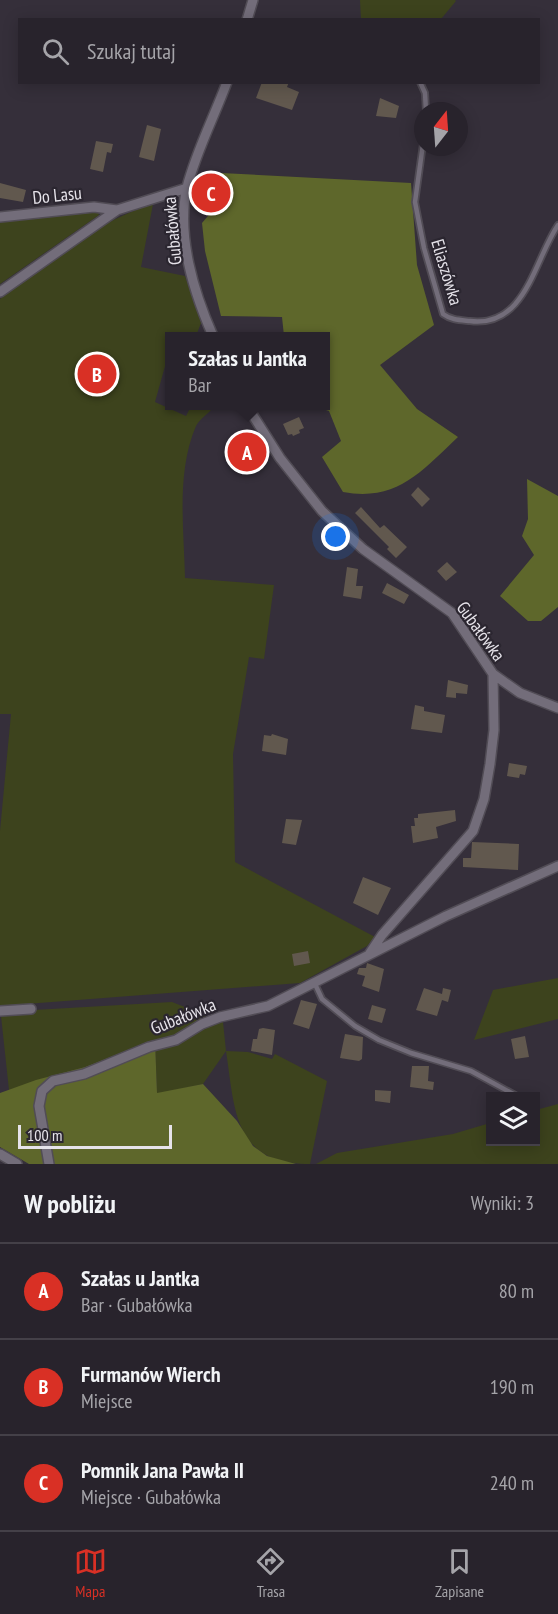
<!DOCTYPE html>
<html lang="pl">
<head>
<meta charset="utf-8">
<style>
	body { margin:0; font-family:"PT Sans Narrow",sans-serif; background:#342f38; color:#f1f3f6 }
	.controls { position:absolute; right:18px; bottom:18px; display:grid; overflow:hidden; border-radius:0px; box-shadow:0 3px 15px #0003 }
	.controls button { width:54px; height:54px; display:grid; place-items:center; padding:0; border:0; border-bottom:2px solid #444048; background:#28232c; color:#f1f3f6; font:30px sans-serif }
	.compass { position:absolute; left:414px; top:102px; width:54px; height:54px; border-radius:50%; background:#28232c; box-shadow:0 3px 15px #0003; rotate:17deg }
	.scale { position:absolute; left:18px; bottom:15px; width:154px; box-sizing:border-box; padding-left:6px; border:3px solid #e6e3ea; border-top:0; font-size:16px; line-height:21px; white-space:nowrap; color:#e6e3ea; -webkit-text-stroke:4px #2b2630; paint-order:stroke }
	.you { position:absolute; left:336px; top:537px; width:21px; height:21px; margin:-15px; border:4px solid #fff; border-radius:50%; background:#1a73e8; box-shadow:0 0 0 9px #1a73e833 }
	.badge { display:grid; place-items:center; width:39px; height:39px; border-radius:50%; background:#d93025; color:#fff; font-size:20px; font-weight:700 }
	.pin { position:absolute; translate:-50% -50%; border:3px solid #fff; box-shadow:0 2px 6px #0006 }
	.popup { position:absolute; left:165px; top:332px; width:165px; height:78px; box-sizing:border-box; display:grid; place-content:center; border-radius:0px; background:#28232c; filter:drop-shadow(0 2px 4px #0005); font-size:20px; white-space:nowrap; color:#a5a4a9 }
	.popup b { font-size:22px; color:#f1f3f6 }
	.popup::after { content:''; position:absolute; left:50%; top:100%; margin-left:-12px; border:12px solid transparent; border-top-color:#28232c }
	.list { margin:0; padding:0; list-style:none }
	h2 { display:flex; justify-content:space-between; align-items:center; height:78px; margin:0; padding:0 24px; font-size:26px }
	h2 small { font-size:20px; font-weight:400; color:#a5a4a9 }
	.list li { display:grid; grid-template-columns:39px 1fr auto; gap:18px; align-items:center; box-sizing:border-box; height:96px; padding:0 24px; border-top:2px solid #444048 }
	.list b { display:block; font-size:22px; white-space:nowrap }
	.list p { margin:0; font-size:20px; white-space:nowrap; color:#a5a4a9 }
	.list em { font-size:20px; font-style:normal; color:#a5a4a9 }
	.icon { flex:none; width:33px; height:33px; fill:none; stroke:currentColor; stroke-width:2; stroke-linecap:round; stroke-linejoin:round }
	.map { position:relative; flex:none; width:558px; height:1164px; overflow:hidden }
	.search { position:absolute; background:#28232c; box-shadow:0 3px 15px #0003; left:18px; right:18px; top:18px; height:66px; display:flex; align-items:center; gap:15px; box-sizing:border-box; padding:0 21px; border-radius:0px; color:#a5a4a9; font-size:22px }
	.sheet { height:366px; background:#28232c }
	nav { display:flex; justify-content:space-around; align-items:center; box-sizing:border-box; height:84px; border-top:2px solid #444048; background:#28232c; font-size:16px; color:#a5a4a9 }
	nav a { display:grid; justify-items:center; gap:3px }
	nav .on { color:#d93025 }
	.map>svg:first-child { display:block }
</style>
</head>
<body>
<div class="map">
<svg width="558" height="1164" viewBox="0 0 558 1164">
	<rect width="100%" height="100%" fill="#352f3a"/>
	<path fill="#3d431d" d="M360,0H455L456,1L441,19L361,20Z
		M153,204L141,267L185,276L201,323L196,336H169V352L155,402L186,416L191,406H214C209,414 200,418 196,426C176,473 184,528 185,578L274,585L264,659L249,657L233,754L235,862L375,937L367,946L300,983L0,1006V831L11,714H0V299C47,263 96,221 153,204Z
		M98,211L99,215L0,284V220Z
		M558,978V1019L474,1040L493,990Z
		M172,1002L223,1022L226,1051L248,1052L272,1059L275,1054L327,1081L310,1164C233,1164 235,1110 226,1051L203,1084L157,1094L155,1041L85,1067L9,1090L1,1016L33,1013L34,1010Z
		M558,1104V1164H316L337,1153L453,1134L490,1123V1142H536V1110Z"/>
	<path fill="#5e672b" d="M221,173L411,183L417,265L434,325L380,365L417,409L458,437C422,471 397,502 343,492L322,457L341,441L329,411L314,406H325V336H284L282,317L221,316L205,251L202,223L213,210Z
		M527,479L558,496V607L541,621H528L500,596L534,555L522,536L528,519Z
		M155,1040L157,1093L203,1084L237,1121L253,1146L267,1156L296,1164H29L0,1147V1093L36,1080L85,1067Z"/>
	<path fill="#61584e" d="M262,82H289L287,87L299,92L292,110L256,98Z
		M380,98L399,106L396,118L376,116Z
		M147,125L161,129L154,161L139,157Z
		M96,141L113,144L111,153L107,152L103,172L90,169Z
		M0,183L26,190L23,202L0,198Z
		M299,417L304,428L299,430L300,433L293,436L292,434L288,435L283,424Z
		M418,487L430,499L422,507L411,495Z
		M361,507L380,528L384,525L407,547L396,558L387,549L389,547L355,513Z
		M447,562L457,572L446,581L437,571Z
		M347,567L358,569L356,586H363L361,599L343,596Z
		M387,583L409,595L404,604L382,593Z
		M448,680L468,685L467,694L456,693V698L446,697Z
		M415,705L424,707V711L445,715L442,733L411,729Z
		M272,734L288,739L286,755L262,751L264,735L271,736Z
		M509,763L527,766L525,775L520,774L519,778L507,776Z
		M455,810L456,821L436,827L438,838L413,843L411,826H415L414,818H418V814Z
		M286,819L302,820L296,845L282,843Z
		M472,842L519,844L518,870L463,867V858H471Z
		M363,877L391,888L378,915L353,903Z
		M308,951L310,963L294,966L292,954Z
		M367,963L384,969L379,992L362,986L365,976L357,974L359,968H366Z
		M424,988L442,994L443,988L451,990L448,1002L442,1000L437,1016L416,1010Z
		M301,1000L317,1004L309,1029L293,1024Z
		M372,1005L386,1009L382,1023L368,1019Z
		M263,1028L275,1030L272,1055L251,1051L253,1039H257L259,1029Z
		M345,1034L363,1037L362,1059L359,1061L340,1058Z
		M525,1036L529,1057L515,1059L511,1039Z
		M412,1066H429L428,1081L434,1082L433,1090L410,1087Z
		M375,1090L391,1091L390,1103L375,1101Z"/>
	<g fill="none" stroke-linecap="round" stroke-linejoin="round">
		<defs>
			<path id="service" d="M420,82L425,93L426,111
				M423,144L415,202L424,248L443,314C451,320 460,320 470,321C526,328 534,260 558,225
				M315,984L322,999L355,1026L379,1040L411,1053L471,1071L517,1096"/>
			<path id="minor" d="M247,20L253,0
				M0,217L94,207L117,210
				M0,292L117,210L187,188
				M213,336C194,293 176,235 187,187C196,152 214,117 227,82
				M247,406L280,458L322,511L363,549L452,613L493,674L494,730L490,764L484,799L473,831L382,935L370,953
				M493,674L520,693L558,708
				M0,1011L31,1009
				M0,1154L17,1164
				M49,1164L39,1106L42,1091L53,1081L84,1074L149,1047L176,1040L202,1024L220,1017L268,1006L446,916L558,866"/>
		</defs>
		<use href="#service" stroke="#514c55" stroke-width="8"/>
		<use href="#minor" stroke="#514c55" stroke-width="12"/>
		<use href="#service" stroke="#736d7a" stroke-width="4.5"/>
		<use href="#minor" stroke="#736d7a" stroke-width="9"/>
	</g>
	<g text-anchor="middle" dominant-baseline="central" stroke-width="4.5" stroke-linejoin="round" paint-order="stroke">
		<g font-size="18" fill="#e6e3ea" stroke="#2b2630">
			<text transform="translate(57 195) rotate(-6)">Do Lasu</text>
			<text transform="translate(172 231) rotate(-95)">Gubałówka</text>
			<text transform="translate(447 272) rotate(73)">Eliaszówka</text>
			<text transform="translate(481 631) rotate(54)">Gubałówka</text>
			<text transform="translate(183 1016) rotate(-22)">Gubałówka</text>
		</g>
	</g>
</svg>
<div class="controls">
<button><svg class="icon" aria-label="layers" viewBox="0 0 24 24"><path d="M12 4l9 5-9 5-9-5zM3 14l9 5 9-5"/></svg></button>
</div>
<svg class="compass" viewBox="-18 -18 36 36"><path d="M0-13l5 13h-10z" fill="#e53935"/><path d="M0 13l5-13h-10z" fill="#a5a4a9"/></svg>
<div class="scale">100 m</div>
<div class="you"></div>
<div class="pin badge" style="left:247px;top:452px">A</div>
<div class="popup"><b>Szałas u Jantka</b>Bar</div>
<div class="pin badge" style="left:97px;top:374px">B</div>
<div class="pin badge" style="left:211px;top:193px">C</div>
<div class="search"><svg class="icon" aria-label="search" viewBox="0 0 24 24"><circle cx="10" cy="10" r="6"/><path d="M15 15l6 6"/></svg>Szukaj tutaj</div>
</div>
<section class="sheet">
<h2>W pobliżu<small>Wyniki: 3</small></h2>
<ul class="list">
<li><span class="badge">A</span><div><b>Szałas u Jantka</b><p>Bar · Gubałówka</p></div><em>80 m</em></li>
<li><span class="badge">B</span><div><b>Furmanów Wierch</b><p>Miejsce</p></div><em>190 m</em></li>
<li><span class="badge">C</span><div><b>Pomnik Jana Pawła II</b><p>Miejsce · Gubałówka</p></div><em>240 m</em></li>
</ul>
</section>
<nav>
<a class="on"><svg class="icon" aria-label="map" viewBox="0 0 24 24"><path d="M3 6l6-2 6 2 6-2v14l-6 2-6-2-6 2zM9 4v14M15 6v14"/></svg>Mapa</a>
<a><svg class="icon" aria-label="directions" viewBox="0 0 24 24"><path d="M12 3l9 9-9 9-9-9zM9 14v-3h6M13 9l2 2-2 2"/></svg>Trasa</a>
<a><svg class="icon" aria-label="saved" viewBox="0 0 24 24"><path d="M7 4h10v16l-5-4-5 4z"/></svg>Zapisane</a>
</nav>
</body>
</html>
